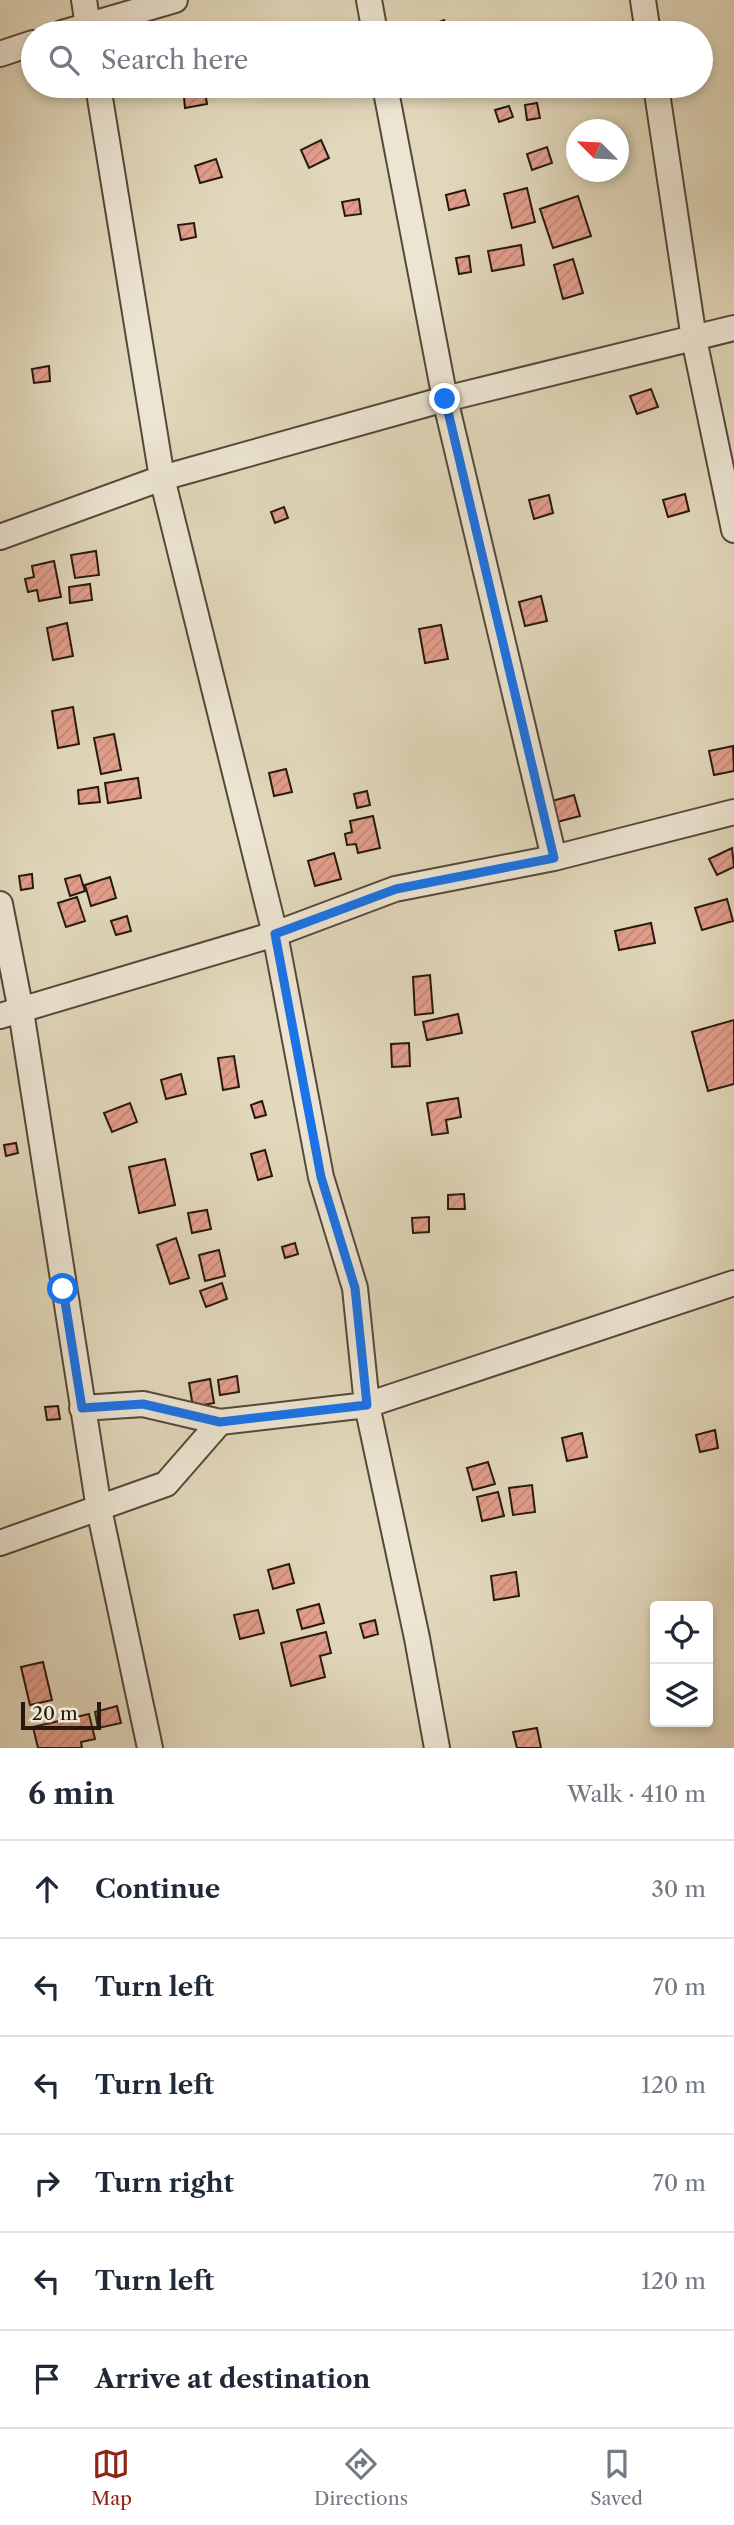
<!DOCTYPE html>
<html lang="en">
<head>
<meta charset="utf-8">
<style>
	body { margin:0; font-family:"Libre Caslon Text",serif; background:#f2f2f3; color:#1f2937 }
	.controls { position:absolute; right:21px; bottom:21px; display:grid; overflow:hidden; border-radius:7px; box-shadow:0 4px 10px #0003 }
	.controls button { width:63px; height:63px; display:grid; place-items:center; padding:0; border:0; border-bottom:2px solid #e0e1e3; background:#fff; color:#1f2937; font:35px sans-serif }
	.compass { position:absolute; left:566px; top:119px; width:63px; height:63px; border-radius:50%; background:#fff; box-shadow:0 4px 10px #0003; rotate:294deg }
	.scale { position:absolute; left:21px; bottom:18px; width:80px; box-sizing:border-box; padding-left:7px; border:4px solid #28180f; border-top:0; font-size:19px; line-height:24px; white-space:nowrap; color:#28180f; -webkit-text-stroke:5px #ece5d2; paint-order:stroke }
	.stop { position:absolute; width:21px; height:21px; margin:-16px; border:5px solid #1a73e8; border-radius:50%; background:#fff }
	.stop.end { background:#1a73e8; border-color:#fff; box-shadow:0 2px 7px #0008 }
	.list { margin:0; padding:0; list-style:none }
	h2 { display:flex; justify-content:space-between; align-items:center; height:91px; margin:0; padding:0 28px; font-size:30px }
	h2 small { font-size:23px; font-weight:400; color:#747a83 }
	.list li { display:grid; grid-template-columns:46px 1fr auto; gap:21px; align-items:center; box-sizing:border-box; height:98px; padding:0 28px; border-top:2px solid #e0e1e3 }
	.list b { display:block; font-size:26px; white-space:nowrap }
	.list em { font-size:23px; font-style:normal; color:#747a83 }
	.icon { flex:none; width:38px; height:38px; fill:none; stroke:currentColor; stroke-width:2; stroke-linecap:round; stroke-linejoin:round }
	.map { position:relative; flex:none; width:734px; height:1748px; overflow:hidden }
	.search { position:absolute; background:#fff; box-shadow:0 4px 10px #0003; left:21px; right:21px; top:21px; height:77px; display:flex; align-items:center; gap:18px; box-sizing:border-box; padding:0 24px; border-radius:38px; color:#747a83; font-size:26px }
	.sheet { height:679px; background:#fff }
	nav { display:flex; justify-content:space-around; align-items:center; box-sizing:border-box; height:98px; border-top:2px solid #e0e1e3; background:#fff; font-size:19px; color:#747a83 }
	nav a { display:grid; justify-items:center; gap:4px }
	nav .on { color:#8f2418 }
	.map>svg:first-child { display:block }
</style>
</head>
<body>
<div class="map">
<svg width="734" height="1748" viewBox="0 0 734 1748">
	<defs>
		<pattern id="building-hatch" width="6" height="6" patternUnits="userSpaceOnUse" patternTransform="scale(1.75)"><rect width="6" height="6" fill="#e29e8b"/><path d="M-1 1l2-2M0 6l6-6M5 7l2-2" fill="none" stroke="#c28777"/></pattern>
	</defs>
	<rect width="100%" height="100%" fill="#e1d7ba"/>
	<filter id="stains"><feTurbulence type="fractalNoise" baseFrequency=".00286" numOctaves="4"/><feColorMatrix values="0 0 0 0 .2 0 0 0 0 .09 0 0 0 0 .02 0 0 0 .5 -.17"/></filter>
	<radialGradient id="worn" r=".72"><stop offset=".6" stop-color="#630" stop-opacity="0"/><stop offset="1" stop-color="#630" stop-opacity=".3"/></radialGradient>
	<path fill="url(#building-hatch)" stroke="#28180f" stroke-width="2" d="M444,20L449,33H432L429,26Z
		M204,86L207,104L185,108L183,87Z
		M537,103L540,118L527,120L525,105Z
		M509,106L513,117L499,122L495,110Z
		M321,140L329,158L309,168L301,150Z
		M547,147L552,163L532,170L527,154Z
		M216,159L222,177L200,183L195,166Z
		M527,188L535,222L512,228L504,194Z
		M465,190L469,205L449,210L446,195Z
		M578,196L591,236L553,248L540,209Z
		M359,199L361,214L345,216L342,202Z
		M194,223L196,237L181,240L178,225Z
		M521,245L524,265L492,271L488,251Z
		M469,256L471,272L459,274L456,258Z
		M573,259L583,293L563,299L554,265Z
		M49,366L50,381L34,383L32,369Z
		M651,389L658,407L637,414L630,396Z
		M685,494L689,511L668,517L663,500Z
		M549,495L553,513L534,519L529,500Z
		M284,507L288,518L275,523L271,512Z
		M96,551L99,575L75,578L71,555Z
		M54,561L61,597L39,601L37,590L28,592L25,579L34,577L32,566Z
		M90,584L92,600L70,603L69,587Z
		M541,596L547,621L525,626L519,602Z
		M67,623L73,656L53,660L47,628Z
		M441,625L448,659L425,663L419,629Z
		M73,707L79,744L58,748L52,711Z
		M114,734L121,770L101,774L94,738Z
		M733,746L734,771L714,775L709,751Z
		M286,769L292,792L274,796L269,773Z
		M138,778L141,798L108,803L105,783Z
		M98,787L100,802L79,804L78,790Z
		M367,791L370,805L357,808L354,794Z
		M574,795L580,816L557,822L552,801Z
		M373,816L380,848L358,853L356,844L347,845L345,834L352,832L350,821Z
		M732,848L734,867L717,875L709,859Z
		M334,853L341,879L315,886L308,861Z
		M32,874L33,888L21,890L19,876Z
		M80,875L85,891L70,896L65,879Z
		M110,877L116,898L91,906L85,885Z
		M77,897L85,921L66,927L58,903Z
		M727,899L733,921L702,930L695,908Z
		M127,916L131,931L116,935L111,921Z
		M651,923L655,943L619,950L615,931Z
		M430,975L433,1013L415,1015L413,977Z
		M458,1014L462,1033L427,1040L423,1022Z
		M734,1020V1084L708,1091L692,1032Z
		M409,1043L410,1066L392,1067L391,1044Z
		M234,1056L239,1087L223,1090L218,1058Z
		M181,1074L186,1094L166,1099L161,1080Z
		M458,1098L461,1117L446,1120L448,1133L432,1135L427,1103Z
		M262,1101L266,1115L255,1118L251,1105Z
		M130,1103L137,1122L112,1132L104,1113Z
		M16,1143L18,1153L6,1156L4,1145Z
		M265,1150L272,1176L258,1180L251,1154Z
		M165,1159L175,1205L139,1213L129,1167Z
		M464,1194L465,1209H448V1195Z
		M207,1210L211,1229L192,1233L188,1213Z
		M429,1217V1232L413,1233L412,1218Z
		M176,1238L189,1278L170,1284L157,1245Z
		M295,1243L298,1254L285,1258L282,1247Z
		M219,1250L225,1276L205,1281L199,1255Z
		M222,1283L227,1299L206,1307L200,1291Z
		M237,1376L239,1392L220,1395L218,1380Z
		M210,1379L214,1403L193,1407L189,1383Z
		M58,1406L60,1419L47,1420L45,1407Z
		M715,1430L718,1448L700,1452L696,1435Z
		M582,1433L587,1457L567,1461L562,1438Z
		M488,1462L495,1484L473,1490L467,1468Z
		M532,1485L535,1512L513,1515L509,1488Z
		M498,1492L504,1516L482,1521L477,1497Z
		M289,1564L294,1583L273,1589L268,1570Z
		M516,1572L519,1596L494,1600L491,1576Z
		M319,1604L324,1623L302,1629L297,1610Z
		M258,1610L264,1633L240,1639L234,1615Z
		M375,1620L378,1634L364,1638L360,1624Z
		M326,1632L331,1653L320,1656L325,1677L291,1686L281,1643Z
		M43,1662L52,1700L30,1705L21,1667Z
		M117,1706L121,1723L98,1728L95,1712Z
		M89,1714L95,1739L81,1742L82,1748H38L33,1727Z
		M537,1728L541,1748H517L513,1732Z"/>
	<g fill="none" stroke-linecap="round" stroke-linejoin="round">
		<defs>
			<path id="minor" d="M84,0L89,33
				M369,0L375,33
				M643,0L648,33
				M62,33L175,0
				M0,54L33,43
				M98,86L162,478L275,934L321,1177L355,1288L367,1405L417,1638L437,1748
				M385,86L445,399L554,858
				M656,86L694,339L734,530
				M0,537L162,478L445,399L734,328
				M0,904L21,1011L99,1509L150,1748
				M0,1016L275,934L395,889L554,858L734,812
				M82,1408L143,1404L220,1422
				M0,1543L166,1484L220,1422L367,1405L734,1283"/>
		</defs>
		<use href="#minor" stroke="#56483a" stroke-width="28"/>
		<use href="#minor" stroke="#ece5d2" stroke-width="24"/>
	</g>
	<g fill="none" stroke-linecap="round" stroke-linejoin="round">
		<path stroke="#1a73e8" stroke-width="9" d="M63,1289L82,1408L143,1404L220,1422L367,1405L355,1288L321,1177L275,934L396,889L554,858L445,399"/>
	</g>
	<rect width="100%" height="100%" filter="url(#stains)"/>
	<rect width="100%" height="100%" fill="url(#worn)"/>
</svg>
<div class="controls">
<button><svg class="icon" aria-label="locate" viewBox="0 0 24 24"><circle cx="12" cy="12" r="6"/><path d="M12 2v4M12 18v4M2 12h4M18 12h4"/></svg></button>
<button><svg class="icon" aria-label="layers" viewBox="0 0 24 24"><path d="M12 4l9 5-9 5-9-5zM3 14l9 5 9-5"/></svg></button>
</div>
<svg class="compass" viewBox="-18 -18 36 36"><path d="M0-13l5 13h-10z" fill="#e53935"/><path d="M0 13l5-13h-10z" fill="#747a83"/></svg>
<div class="scale">20 m</div>
<div class="stop" style="left:63px;top:1289px"></div>
<div class="stop end" style="left:445px;top:399px"></div>
<div class="search"><svg class="icon" aria-label="search" viewBox="0 0 24 24"><circle cx="10" cy="10" r="6"/><path d="M15 15l6 6"/></svg>Search here</div>
</div>
<section class="sheet">
<h2>6 min<small>Walk · 410 m</small></h2>
<ul class="list">
<li><svg class="icon" aria-label="ahead" viewBox="0 0 24 24"><path d="M12 20V5M6 11l6-6 6 6"/></svg><div><b>Continue</b></div><em>30 m</em></li>
<li><svg class="icon" aria-label="left" viewBox="0 0 24 24"><path d="M17 20v-9H6M10 6l-5 5 5 5"/></svg><div><b>Turn left</b></div><em>70 m</em></li>
<li><svg class="icon" aria-label="left" viewBox="0 0 24 24"><path d="M17 20v-9H6M10 6l-5 5 5 5"/></svg><div><b>Turn left</b></div><em>120 m</em></li>
<li><svg class="icon" aria-label="right" viewBox="0 0 24 24"><path d="M7 20v-9h11M14 6l5 5-5 5"/></svg><div><b>Turn right</b></div><em>70 m</em></li>
<li><svg class="icon" aria-label="left" viewBox="0 0 24 24"><path d="M17 20v-9H6M10 6l-5 5 5 5"/></svg><div><b>Turn left</b></div><em>120 m</em></li>
<li><svg class="icon" aria-label="arrive" viewBox="0 0 24 24"><path d="M6 21V4h12l-3 4 3 4H6"/></svg><div><b>Arrive at destination</b></div></li>
</ul>
</section>
<nav>
<a class="on"><svg class="icon" aria-label="map" viewBox="0 0 24 24"><path d="M3 6l6-2 6 2 6-2v14l-6 2-6-2-6 2zM9 4v14M15 6v14"/></svg>Map</a>
<a><svg class="icon" aria-label="directions" viewBox="0 0 24 24"><path d="M12 3l9 9-9 9-9-9zM9 14v-3h6M13 9l2 2-2 2"/></svg>Directions</a>
<a><svg class="icon" aria-label="saved" viewBox="0 0 24 24"><path d="M7 4h10v16l-5-4-5 4z"/></svg>Saved</a>
</nav>
</body>
</html>
